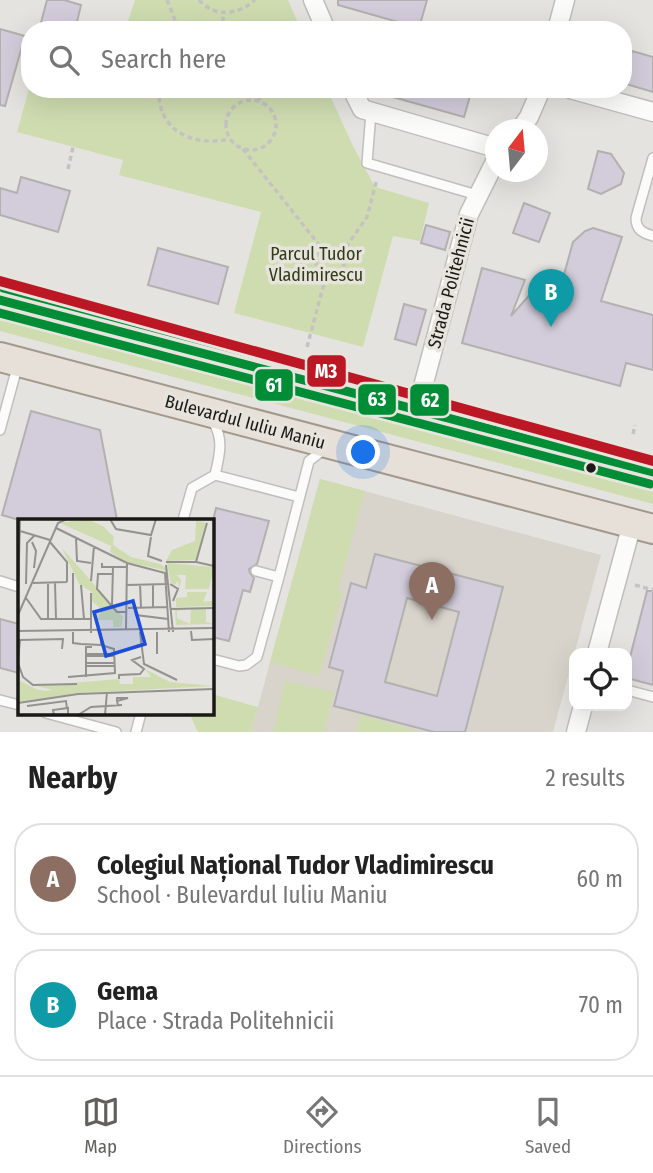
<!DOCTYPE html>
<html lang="en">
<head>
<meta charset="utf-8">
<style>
	body { margin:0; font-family:"Fira Sans Condensed",sans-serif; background:#f2f2f2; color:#222 }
	.controls { position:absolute; right:21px; bottom:21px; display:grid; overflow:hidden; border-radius:14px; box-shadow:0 7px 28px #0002 }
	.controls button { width:63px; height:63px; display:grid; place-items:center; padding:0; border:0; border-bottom:2px solid #e0e0e0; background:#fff; color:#222; font:35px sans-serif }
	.compass { position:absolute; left:485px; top:119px; width:63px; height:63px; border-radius:50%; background:#fff; box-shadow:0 7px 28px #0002; rotate:16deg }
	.you { position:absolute; left:364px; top:453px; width:24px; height:24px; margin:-18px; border:5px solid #fff; border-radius:50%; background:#1a73e8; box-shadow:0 0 0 10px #1a73e833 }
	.badge { display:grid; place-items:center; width:46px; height:46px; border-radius:50%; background:#61605c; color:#fff; font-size:23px; font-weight:700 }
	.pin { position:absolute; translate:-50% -58px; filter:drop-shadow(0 2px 4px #0008) }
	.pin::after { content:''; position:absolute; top:37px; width:24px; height:21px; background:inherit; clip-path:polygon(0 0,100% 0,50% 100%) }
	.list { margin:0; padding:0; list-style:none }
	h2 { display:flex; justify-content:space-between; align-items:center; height:91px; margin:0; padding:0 28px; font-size:30px }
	h2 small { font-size:23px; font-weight:400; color:#767676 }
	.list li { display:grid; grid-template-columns:46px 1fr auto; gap:21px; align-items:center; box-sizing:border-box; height:112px; margin:0 14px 14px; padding:0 14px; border:2px solid #e0e0e0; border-radius:28px }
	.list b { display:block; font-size:26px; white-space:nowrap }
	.list p { margin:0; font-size:23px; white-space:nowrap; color:#767676 }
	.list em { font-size:23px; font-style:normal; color:#767676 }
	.icon { flex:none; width:38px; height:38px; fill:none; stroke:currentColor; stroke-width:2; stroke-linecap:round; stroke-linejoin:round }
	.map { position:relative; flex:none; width:653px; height:732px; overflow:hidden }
	.search { position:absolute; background:#fff; box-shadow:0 7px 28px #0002; left:21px; right:21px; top:21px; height:77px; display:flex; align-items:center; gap:18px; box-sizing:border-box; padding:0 24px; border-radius:28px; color:#767676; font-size:26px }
	.sheet { height:343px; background:#fff }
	nav { display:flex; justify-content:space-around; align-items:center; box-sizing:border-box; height:98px; border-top:2px solid #e0e0e0; background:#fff; font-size:19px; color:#767676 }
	nav a { display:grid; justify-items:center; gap:4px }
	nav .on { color:#61605c }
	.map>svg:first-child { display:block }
</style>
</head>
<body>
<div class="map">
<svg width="653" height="732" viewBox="0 0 653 732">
	<rect width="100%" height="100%" fill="#e5e3df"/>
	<path fill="#d9d4cb" d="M320,479L601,555L553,732H251Z"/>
	<path fill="#cfdcb0" d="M135,0H288L301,30H125Z
		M30,85V89H327L353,146L375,187L429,203L420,241L393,236L363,347L234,313L261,212L119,175L123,160L17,132Z
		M0,320L653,492V504L0,331Z
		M320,479L365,491L338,590L343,592L319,676L270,662Z
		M285,681L334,692L324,732H273Z
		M212,694L258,707L251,732H198L189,713H212Z
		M361,715L420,732H356Z"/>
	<path fill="#d3ccdb" stroke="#b2b1b0" stroke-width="2" fill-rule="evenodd" d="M47,0H64L81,5L75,30H39Z
		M338,0H427L419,28L338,5Z
		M0,29L25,36L5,106L0,105Z
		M632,51L653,57V92L623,83Z
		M383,89H472L464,117L382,94Z
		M598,151L611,154L624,173L621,184L601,194L588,189Z
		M21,177L70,191L58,232L0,215V188L17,193Z
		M524,203L550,213L539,242L513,233Z
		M426,225L450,232L445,250L421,243Z
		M593,228L622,237L601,301L653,315V370L626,363L620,386L462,343L482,268L525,280L511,316L539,284L560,289L573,242L585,231Z
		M158,248L228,267L218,304L148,285Z
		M404,304L426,310L416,345L395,339Z
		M31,411L100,430L117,520H19L2,515Z
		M216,508L269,521L257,564L249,569L250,573L254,578L250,592L243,590L229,641L212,637V525Z
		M375,554L503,587L465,732H434L334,706L343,671L329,667L351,583L366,588ZM407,598L459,612L437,696L385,682Z
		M647,591H653V685L627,678V669Z
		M0,619L19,624V673L0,668Z"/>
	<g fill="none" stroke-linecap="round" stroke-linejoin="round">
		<defs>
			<path id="lane" d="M371,112L367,163L477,195
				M653,158L636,218C636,230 643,233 653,236
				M0,430L18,364
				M215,475L299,497
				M183,520L192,488L215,475C220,454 224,438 212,420
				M256,571L279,577L309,461L323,450
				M0,581L19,587
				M212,659L239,666L246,665L257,657L279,577
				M627,690L653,697
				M0,700L19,705
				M46,713L116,732
				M136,732L141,713"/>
			<path id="street" d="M313,0L326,30
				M557,30L565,0
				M352,89L362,109L496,148
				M570,89L653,112
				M520,130L529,117L541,89
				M417,409L469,214L496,160
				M597,653L632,524
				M576,732L583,706"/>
			<path id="primary" d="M0,300L653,472
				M0,357L653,529"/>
		</defs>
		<use href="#lane" stroke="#c0bfbc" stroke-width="12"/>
		<use href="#street" stroke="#c0bfbc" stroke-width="21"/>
		<use href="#primary" stroke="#a2988b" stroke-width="32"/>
		<path stroke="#c4c3c2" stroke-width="3.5" stroke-dasharray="5 3.5" stroke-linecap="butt" d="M167,0L179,30
			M199,0C215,18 238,15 255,0
			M221,30L224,13
			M159,89C157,131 193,147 229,139
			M261,94L271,89
			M226 125a25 25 0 1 1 50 0a25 25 0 1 1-50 0Z
			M259,101L261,89
			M243,149L324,251
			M68,169L73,147
			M316 263a14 14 0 1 1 28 0a14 14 0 1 1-28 0Z
			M341,254L367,217L377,179
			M307,347L326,276
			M633,434L635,425
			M635,585L653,590"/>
		<use href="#lane" stroke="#fbfbfa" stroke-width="9"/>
		<use href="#street" stroke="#fbfbfa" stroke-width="18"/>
		<use href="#primary" stroke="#e7e0d9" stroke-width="28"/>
		<defs>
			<path id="bus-1" d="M0,300L653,472"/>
			<path id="bus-2" d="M0,313L650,484"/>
			<path id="bus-3" d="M3,288L653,459"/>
		</defs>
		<use href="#bus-1" stroke="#e7e4dd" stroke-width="14"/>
		<use href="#bus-2" stroke="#e7e4dd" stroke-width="14"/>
		<use href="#bus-3" stroke="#e7e4dd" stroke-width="14"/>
		<use href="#bus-1" stroke="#008d36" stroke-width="9"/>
		<use href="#bus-2" stroke="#008d36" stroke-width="9"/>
		<use href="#bus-3" stroke="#008d36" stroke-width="9"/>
		<defs>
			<path id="metro-1" d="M0,281L653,461"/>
		</defs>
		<use href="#metro-1" stroke="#e7e4dd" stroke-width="16"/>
		<use href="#metro-1" stroke="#bc1725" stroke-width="10"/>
	</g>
	<circle fill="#1a1916" stroke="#e7e4dd" stroke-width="2.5" cx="591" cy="468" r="6"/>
	<g text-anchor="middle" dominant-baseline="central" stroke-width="7" stroke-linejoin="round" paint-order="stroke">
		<g font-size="18" fill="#313c16" stroke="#e7e4dd">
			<text x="316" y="254">Parcul Tudor<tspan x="316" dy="21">Vladimirescu</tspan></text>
		</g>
		<g font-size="18" fill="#1a1916" stroke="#e7e4dd">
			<text transform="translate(451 283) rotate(-75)">Strada Politehnicii</text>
			<text transform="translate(245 422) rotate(15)">Bulevardul Iuliu Maniu</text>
		</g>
	</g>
	<g transform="translate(18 519)">
		<rect width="196" height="196" fill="#e5e3df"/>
		<path d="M69,0L85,7L96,18L95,26L113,38L142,45L149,50L151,57L146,51L108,43L92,33L93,27L42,4ZM178,1L189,4L178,41L148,42L154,31L177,22ZM44,29L105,98L103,108H95V101H79L84,91L74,82V73L61,65ZM149,44L196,48L191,70H167L168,56H159L163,61L161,71L160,62L157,66L153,64ZM169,73H189L185,83L194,82V87L158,88V79L169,78ZM157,90H170L159,92V99L172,105L173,90H188V103L196,105L158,106ZM127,150L152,163L196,167L61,174L0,183V161L18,170L27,172L35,171L18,167L101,160L102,165H115V158H133Z" fill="#cfdcb0"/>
		<path fill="none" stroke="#94928f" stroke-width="2" d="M92,0L98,10L133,16L138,0M189,4L178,43L196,47M38,9L109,44L147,54L151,113M2,12L32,21M133,18L130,37L144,42M58,19L59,42L73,44M14,23L18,32L16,49M32,23L49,43V63M0,32L1,0M148,43H178M84,44V48H109M148,46L155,113M55,54V100M94,55H80L79,70L99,93H108M73,62L76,27M15,64L49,63M30,64V100M37,64L38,100M8,65L9,24L16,17M122,65L123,88M152,65L160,70L155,82M63,66L66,100M109,66L149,65M135,66V88M8,79L23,100H72M0,83L2,0M94,86L95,48M110,89L149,88M117,89L118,96L150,100M153,90L196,89M0,96L40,4L49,0M108,110L109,44M55,111V124L63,125L83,126V114M0,112L196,109M173,112L174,121L196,120M122,113L126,145L159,161M139,113V135M73,114V74M68,135H96M68,137H97M0,142L2,121L45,120L44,130M0,144L5,158L15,166L59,165M68,144H97M68,147H97M50,158L97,154L96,130L83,126M68,158V128H74M101,160V156L122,155L126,150L114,141L123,138M99,182L110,179H99V182L100,186M0,184L60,175L196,170M9,187L48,182L49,190M36,196L35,191L50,189V196M60,196L73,188L104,186M87,196L89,173"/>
		<path fill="#1d4ed8" fill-opacity="0.15" stroke="#1d4ed8" stroke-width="3.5" d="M115,82L127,125L88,137L76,93Z"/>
		<rect width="196" height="196" fill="none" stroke="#1a1916" stroke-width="3.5"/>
	</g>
	<g stroke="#e7e4dd" stroke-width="2.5">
		<rect x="306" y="354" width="41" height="34" rx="7" fill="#bc1725"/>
		<rect x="254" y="368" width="40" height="34" rx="7" fill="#008d36"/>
		<rect x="357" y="383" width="40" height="33" rx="7" fill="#008d36"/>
		<rect x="409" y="383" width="41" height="34" rx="7" fill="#008d36"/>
	</g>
	<g font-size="19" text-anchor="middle" font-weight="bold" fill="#fff">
		<text x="326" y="378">M3</text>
		<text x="274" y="392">61</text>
		<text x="377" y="406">63</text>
		<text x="430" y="407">62</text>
	</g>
</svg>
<div class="controls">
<button><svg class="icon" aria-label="locate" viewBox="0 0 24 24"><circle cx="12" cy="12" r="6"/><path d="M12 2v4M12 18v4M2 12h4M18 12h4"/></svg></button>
</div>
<svg class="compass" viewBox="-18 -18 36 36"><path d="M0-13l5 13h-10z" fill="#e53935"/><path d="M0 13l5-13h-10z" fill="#767676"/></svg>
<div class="you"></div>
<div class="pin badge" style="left:432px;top:620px;background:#8d6e63">A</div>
<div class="pin badge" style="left:551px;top:327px;background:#0f9aa8">B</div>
<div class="search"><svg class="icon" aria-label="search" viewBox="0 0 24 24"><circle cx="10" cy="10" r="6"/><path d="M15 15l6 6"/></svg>Search here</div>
</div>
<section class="sheet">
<h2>Nearby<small>2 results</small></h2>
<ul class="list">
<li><span class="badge" style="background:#8d6e63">A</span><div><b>Colegiul Național Tudor Vladimirescu</b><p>School · Bulevardul Iuliu Maniu</p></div><em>60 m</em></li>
<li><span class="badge" style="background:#0f9aa8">B</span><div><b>Gema</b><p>Place · Strada Politehnicii</p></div><em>70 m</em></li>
</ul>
</section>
<nav>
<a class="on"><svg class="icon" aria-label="map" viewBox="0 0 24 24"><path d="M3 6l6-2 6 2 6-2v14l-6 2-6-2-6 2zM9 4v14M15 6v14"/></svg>Map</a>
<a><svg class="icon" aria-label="directions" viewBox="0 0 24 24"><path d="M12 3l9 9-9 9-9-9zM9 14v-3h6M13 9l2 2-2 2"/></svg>Directions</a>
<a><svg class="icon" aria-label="saved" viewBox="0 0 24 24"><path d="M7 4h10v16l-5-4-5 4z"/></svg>Saved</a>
</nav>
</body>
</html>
